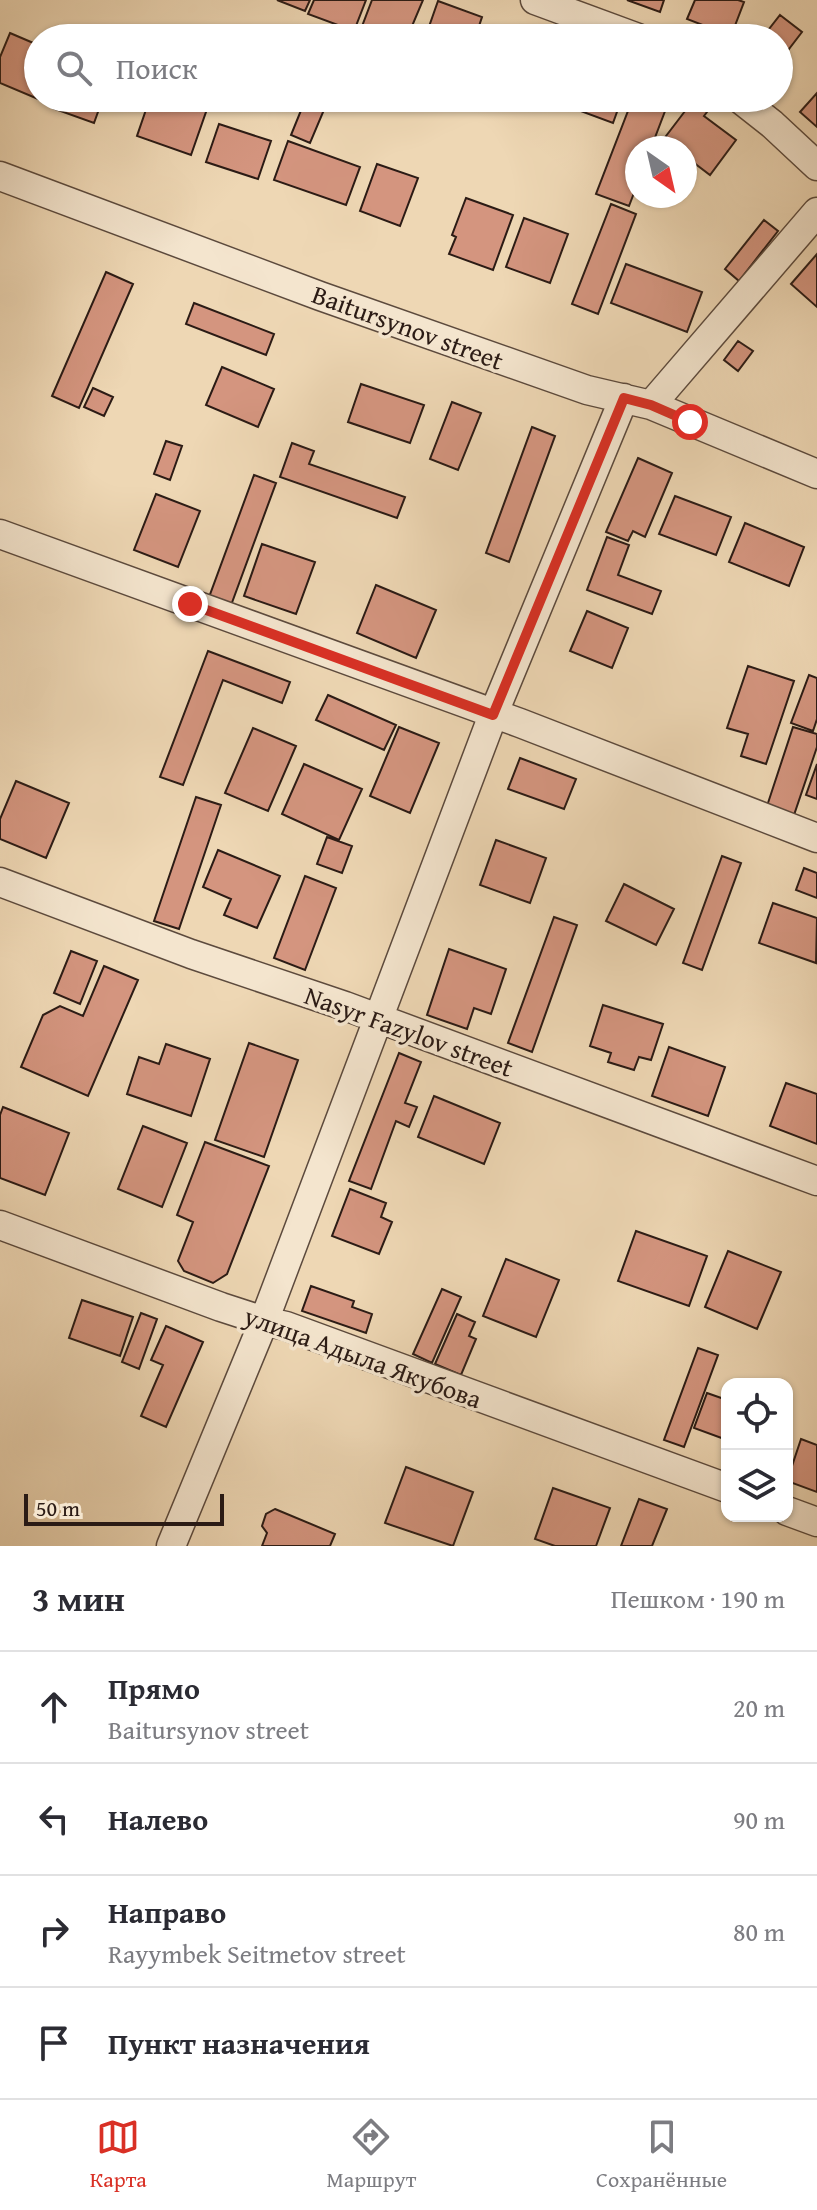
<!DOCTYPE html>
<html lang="ru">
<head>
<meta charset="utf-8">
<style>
	body { margin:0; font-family:"Gentium Book Plus",serif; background:#f7f7f7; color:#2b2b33 }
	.controls { position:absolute; right:24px; bottom:24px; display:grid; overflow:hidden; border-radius:16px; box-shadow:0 2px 6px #0004 }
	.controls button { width:72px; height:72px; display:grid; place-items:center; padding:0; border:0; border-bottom:2px solid #e1e1e2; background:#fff; color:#2b2b33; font:40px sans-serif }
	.compass { position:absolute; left:625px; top:136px; width:72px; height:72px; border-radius:50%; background:#fff; box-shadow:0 2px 6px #0004; rotate:146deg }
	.scale { position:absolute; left:24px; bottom:20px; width:200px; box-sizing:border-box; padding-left:8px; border:4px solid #2b1b15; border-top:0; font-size:22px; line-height:28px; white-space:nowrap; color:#2b1b15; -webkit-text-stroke:6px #f4e5ce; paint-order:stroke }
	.stop { position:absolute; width:24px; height:24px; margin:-18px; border:6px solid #d93025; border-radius:50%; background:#fff }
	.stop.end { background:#d93025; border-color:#fff; box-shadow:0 2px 8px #0008 }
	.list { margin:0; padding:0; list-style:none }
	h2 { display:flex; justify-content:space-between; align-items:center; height:104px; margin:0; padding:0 32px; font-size:34px }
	h2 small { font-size:26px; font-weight:400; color:#7c7c81 }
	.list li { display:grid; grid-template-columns:52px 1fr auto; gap:24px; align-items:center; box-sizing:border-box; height:112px; padding:0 32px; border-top:2px solid #e1e1e2 }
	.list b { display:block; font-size:30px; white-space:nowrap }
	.list p { margin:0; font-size:26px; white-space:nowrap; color:#7c7c81 }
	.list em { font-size:26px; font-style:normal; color:#7c7c81 }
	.icon { flex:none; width:44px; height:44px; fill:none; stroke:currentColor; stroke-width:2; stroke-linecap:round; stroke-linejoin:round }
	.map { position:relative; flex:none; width:817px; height:1546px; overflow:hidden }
	.search { position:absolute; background:#fff; box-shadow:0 2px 6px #0004; left:24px; right:24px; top:24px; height:88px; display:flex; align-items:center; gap:20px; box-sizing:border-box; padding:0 28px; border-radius:44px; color:#7c7c81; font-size:30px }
	.sheet { height:552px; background:#fff }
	nav { display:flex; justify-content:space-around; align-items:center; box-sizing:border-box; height:112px; border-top:2px solid #e1e1e2; background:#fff; font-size:22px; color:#7c7c81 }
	nav a { display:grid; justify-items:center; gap:4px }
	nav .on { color:#d93025 }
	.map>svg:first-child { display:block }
</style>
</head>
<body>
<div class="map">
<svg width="817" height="1546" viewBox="0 0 817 1546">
	<rect width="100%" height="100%" fill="#eed7b4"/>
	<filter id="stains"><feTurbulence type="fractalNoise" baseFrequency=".0025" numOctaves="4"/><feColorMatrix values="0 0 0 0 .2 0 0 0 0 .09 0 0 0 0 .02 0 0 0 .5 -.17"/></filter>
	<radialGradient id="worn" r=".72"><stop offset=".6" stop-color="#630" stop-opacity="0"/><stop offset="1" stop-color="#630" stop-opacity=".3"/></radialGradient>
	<path fill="#d4957f" stroke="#2b1b15" stroke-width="2" d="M277,0H310L305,11Z
		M314,0H366L354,31L308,14Z
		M372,0H423L407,38H384L361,29Z
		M627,0H664L660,12Z
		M695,0H738L744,2L731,36L687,19Z
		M438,1L482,17L475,38H425Z
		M780,15L802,32L779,62V38H762Z
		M10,33L38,45V99L0,83V57Z
		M817,93V127L800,112Z
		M56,98H103L94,123L52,108Z
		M150,98H175L207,109L191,155L137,136Z
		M306,98H329L310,143L291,135Z
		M570,98H622L613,123L567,106Z
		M633,98H670L651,148H637V185L629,206L596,194Z
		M695,98L710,108L704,116L736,140L710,175L685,156V148H674L663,140Z
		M219,124L271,141L258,179L206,162Z
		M288,141L360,167L346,205L274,180Z
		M377,164L418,178L400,226L360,211Z
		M466,198L513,215L493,270L449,254L456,237L452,235Z
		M611,204L636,214L598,314L572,304Z
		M524,218L568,234L550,283L506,267Z
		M764,220L778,231L739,281L725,269Z
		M817,254V307L791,284Z
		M626,264L702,292L687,332L611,303Z
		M106,272L133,284L79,408L52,396Z
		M194,303L274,334L266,355L186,324Z
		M738,341L753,351L738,371L724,360Z
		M222,367L274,389L258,427L206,405Z
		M361,384L424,405L410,443L348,422Z
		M93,388L113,397L104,416L84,407Z
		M452,402L481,413L458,470L430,459Z
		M532,427L555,436L509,562L486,553Z
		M166,441L182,446L170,480L154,474Z
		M292,443L314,451L309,464L405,497L397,518L280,477Z
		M638,458L672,473L645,537L633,531L628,541L606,532Z
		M254,475L276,483L230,608L208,600Z
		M156,494L200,511L178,567L134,550Z
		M675,496L731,517L716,555L659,534Z
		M745,523L804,547L789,586L729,562Z
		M607,537L629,545L618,575L661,591L652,614L587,590Z
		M262,544L315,562L296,614L244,596Z
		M376,585L436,610L416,658L357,633Z
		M587,611L628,628L612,668L570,651Z
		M208,651L290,682L282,703L223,680L183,785L160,777Z
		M748,666L794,681L766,764L741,756L748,734L727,728Z
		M809,675L817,678V719L813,731L791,723Z
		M328,695L396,725L384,750L316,720Z
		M399,727L439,743L410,813L370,796Z
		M793,727L817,734V747L794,815L767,806Z
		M253,728L296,746L268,811L225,793Z
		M520,758L576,779L564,809L508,789Z
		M304,764L362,789L339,840L282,814Z
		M817,764V799L806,795Z
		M16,781L69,803L46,858L0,839V819Z
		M196,797L221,805L179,929L154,921Z
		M327,837L352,846L342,873L317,864Z
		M496,840L546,858L530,903L480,885Z
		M218,850L280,876L257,928L224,915L231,899L203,887Z
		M722,856L741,863L702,970L683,963Z
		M804,868L817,873V898L796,890Z
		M305,876L336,888L305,970L274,958Z
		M624,884L674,909L656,945L606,921Z
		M773,903L817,918L816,963L759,943Z
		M554,917L577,925L532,1052L508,1043Z
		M449,949L506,969L491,1014L474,1008L467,1029L427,1015Z
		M71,951L97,961L80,1004L54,993Z
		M104,966L138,980L88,1096L21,1067L43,1015L60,1006L83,1016Z
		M603,1005L663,1024L651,1060L639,1057L634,1070L608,1062L611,1053L590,1046Z
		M249,1043L298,1060L264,1157L215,1140Z
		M166,1044L210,1059L191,1116L127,1094L139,1057L159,1064Z
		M669,1047L725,1067L708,1116L652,1096Z
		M399,1053L421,1062L405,1103L417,1107L409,1127L396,1121L371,1189L349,1181Z
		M786,1083L817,1094V1144L770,1126Z
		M434,1096L500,1123L484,1164L418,1137Z
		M3,1107L69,1133L45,1195L0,1178V1115Z
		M143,1126L187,1143L162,1207L118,1189Z
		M205,1142L269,1166L227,1274L213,1283L184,1271L178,1261L193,1222L177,1215Z
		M350,1189L386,1203L381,1217L392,1222L379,1254L332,1236Z
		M636,1231L707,1256L689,1306L618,1281Z
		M728,1251L781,1272L757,1329L705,1307Z
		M506,1259L559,1280L536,1337L483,1316Z
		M311,1286L354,1301L352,1307L372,1314L366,1333L302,1311Z
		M442,1289L461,1297L432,1363L413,1354Z
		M82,1300L133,1317L120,1356L69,1338Z
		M141,1313L157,1319L139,1369L122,1362Z
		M457,1314L475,1322L469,1336L476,1339L461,1375L435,1364Z
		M166,1326L203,1342L166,1427L141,1416L163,1365L151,1360Z
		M698,1348L718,1355L684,1447L664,1440Z
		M707,1393L727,1400V1440L694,1428Z
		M801,1439L817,1445V1492L787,1481Z
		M406,1467L473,1492L453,1546L385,1523Z
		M553,1488L610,1508L596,1546H555L535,1539Z
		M639,1499L667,1509L652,1546H621Z
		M275,1509L335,1534L330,1546H262L267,1533L262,1526L266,1514Z"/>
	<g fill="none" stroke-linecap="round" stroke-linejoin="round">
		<defs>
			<path id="street" d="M535,0L638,38
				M739,98L772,124L817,166
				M0,176L320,296L587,390L651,405L817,474
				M651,405L817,212
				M0,534L520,723L817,838
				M0,882L191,954L345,1006L817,1181
				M0,1225L221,1307L264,1321L286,1326L727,1488
				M787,1511L817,1522
				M171,1546L264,1321L493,715L624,398"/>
		</defs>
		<use href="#street" stroke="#5c4a3d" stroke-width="31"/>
		<use href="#street" stroke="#f4e5ce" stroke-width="28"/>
	</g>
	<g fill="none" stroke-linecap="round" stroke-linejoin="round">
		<path stroke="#d93025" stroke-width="10" d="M190,604L493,715L624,398L651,405L690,422"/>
	</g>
	<g text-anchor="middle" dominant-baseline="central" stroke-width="7" stroke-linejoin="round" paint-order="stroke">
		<g font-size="26" fill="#2b1b15" stroke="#f4e5ce">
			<text transform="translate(408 327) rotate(20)">Baitursynov street</text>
			<text transform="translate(409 1031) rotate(20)">Nasyr Fazylov street</text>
			<text transform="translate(363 1357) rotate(20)">улица Адыла Якубова</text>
		</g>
	</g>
	<rect width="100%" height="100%" filter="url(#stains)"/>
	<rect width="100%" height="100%" fill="url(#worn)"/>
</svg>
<div class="controls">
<button><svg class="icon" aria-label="locate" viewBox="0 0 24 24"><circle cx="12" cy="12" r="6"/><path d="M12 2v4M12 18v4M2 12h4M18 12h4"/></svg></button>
<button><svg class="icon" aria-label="layers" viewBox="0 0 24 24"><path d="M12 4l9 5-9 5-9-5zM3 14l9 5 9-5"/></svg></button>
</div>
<svg class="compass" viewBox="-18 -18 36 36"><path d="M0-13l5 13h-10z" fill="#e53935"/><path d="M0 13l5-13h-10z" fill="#7c7c81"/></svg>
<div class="scale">50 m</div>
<div class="stop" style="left:690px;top:422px"></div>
<div class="stop end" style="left:190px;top:604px"></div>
<div class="search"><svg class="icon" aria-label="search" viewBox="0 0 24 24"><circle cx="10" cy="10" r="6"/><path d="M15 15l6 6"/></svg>Поиск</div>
</div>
<section class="sheet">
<h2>3 мин<small>Пешком · 190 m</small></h2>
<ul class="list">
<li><svg class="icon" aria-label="ahead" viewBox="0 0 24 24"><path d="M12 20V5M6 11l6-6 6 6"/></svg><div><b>Прямо</b><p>Baitursynov street</p></div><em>20 m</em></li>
<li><svg class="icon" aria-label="left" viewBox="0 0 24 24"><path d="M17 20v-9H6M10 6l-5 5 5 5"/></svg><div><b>Налево</b></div><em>90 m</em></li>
<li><svg class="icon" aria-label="right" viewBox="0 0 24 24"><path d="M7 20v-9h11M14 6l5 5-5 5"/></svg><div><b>Направо</b><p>Rayymbek Seitmetov street</p></div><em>80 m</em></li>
<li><svg class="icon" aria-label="arrive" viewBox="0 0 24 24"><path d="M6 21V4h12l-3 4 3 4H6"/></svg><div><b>Пункт назначения</b></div></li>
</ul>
</section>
<nav>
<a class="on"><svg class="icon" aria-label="map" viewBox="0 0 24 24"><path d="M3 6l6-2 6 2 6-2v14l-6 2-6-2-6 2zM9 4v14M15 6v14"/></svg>Карта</a>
<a><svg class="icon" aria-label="directions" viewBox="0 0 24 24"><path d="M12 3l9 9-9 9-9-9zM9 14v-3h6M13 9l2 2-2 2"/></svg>Маршрут</a>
<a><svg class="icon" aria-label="saved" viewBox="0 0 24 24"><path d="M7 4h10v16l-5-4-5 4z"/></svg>Сохранённые</a>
</nav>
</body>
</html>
